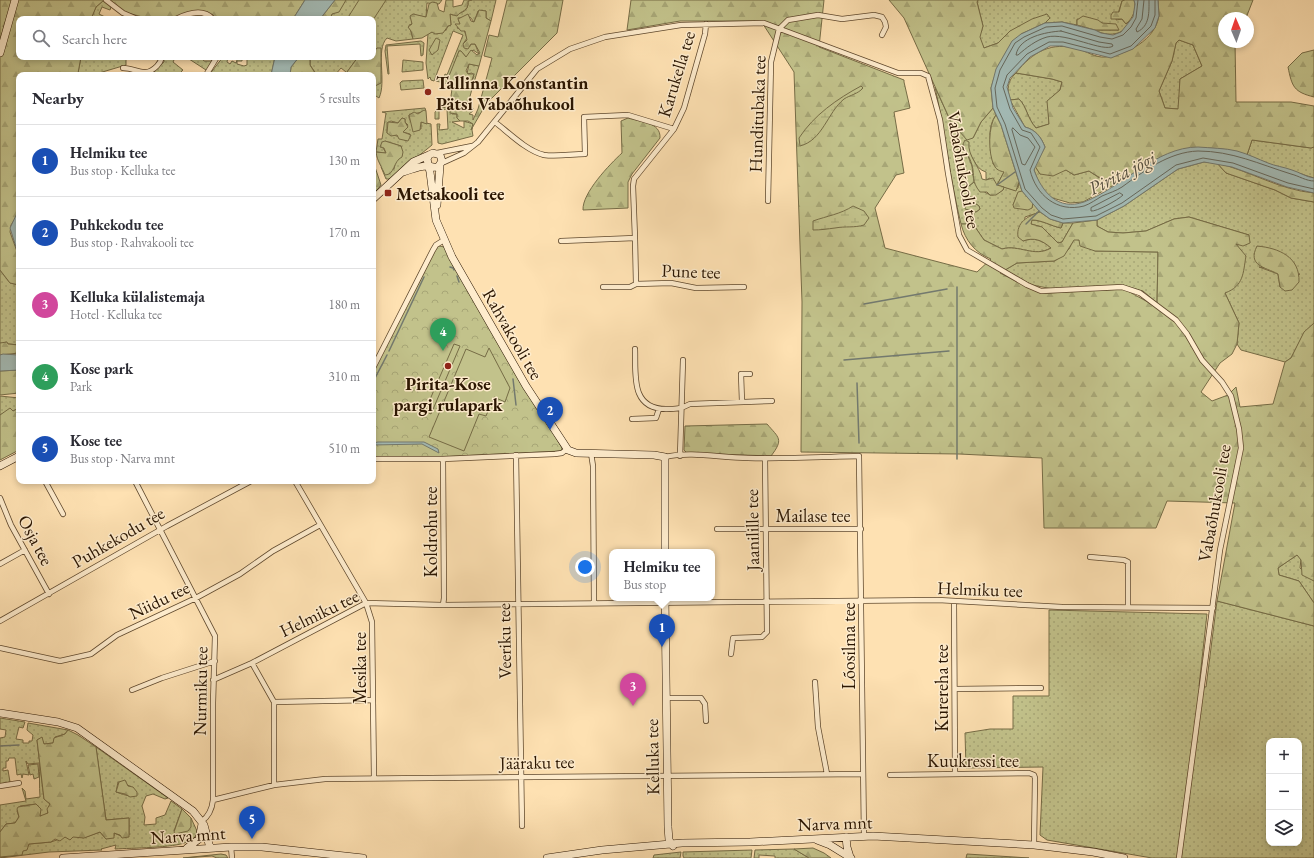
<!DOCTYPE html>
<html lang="en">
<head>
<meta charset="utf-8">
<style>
	body { margin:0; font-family:"EB Garamond",serif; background:#f2f2f3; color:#2b2b33 }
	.controls { position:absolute; right:12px; bottom:12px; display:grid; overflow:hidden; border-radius:8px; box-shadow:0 2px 6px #0003 }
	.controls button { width:36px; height:36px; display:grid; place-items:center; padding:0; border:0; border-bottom:1px solid #e1e1e2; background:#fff; color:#2b2b33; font:20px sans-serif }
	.compass { position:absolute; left:1218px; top:12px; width:36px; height:36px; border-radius:50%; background:#fff; box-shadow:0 2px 6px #0003; rotate:358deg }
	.you { position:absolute; left:585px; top:567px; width:14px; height:14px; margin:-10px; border:3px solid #fff; border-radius:50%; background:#1a73e8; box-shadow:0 0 0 6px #1a73e833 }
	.badge { display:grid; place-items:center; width:26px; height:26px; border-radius:50%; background:#8f2418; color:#fff; font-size:13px; font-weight:700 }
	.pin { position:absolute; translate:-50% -33px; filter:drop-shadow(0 1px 2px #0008) }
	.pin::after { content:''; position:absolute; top:21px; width:14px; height:12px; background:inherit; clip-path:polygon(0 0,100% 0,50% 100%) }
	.popup { position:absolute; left:609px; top:549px; width:106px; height:52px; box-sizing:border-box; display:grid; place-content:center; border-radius:8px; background:#fff; filter:drop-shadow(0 1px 3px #0005); font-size:13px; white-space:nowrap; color:#7c7c81 }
	.popup b { font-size:15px; color:#2b2b33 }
	.popup::after { content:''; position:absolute; left:50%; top:100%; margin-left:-8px; border:8px solid transparent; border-top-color:#fff }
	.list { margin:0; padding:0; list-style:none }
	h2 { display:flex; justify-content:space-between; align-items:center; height:52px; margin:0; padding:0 16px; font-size:17px }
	h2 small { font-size:13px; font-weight:400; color:#7c7c81 }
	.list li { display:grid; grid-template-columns:26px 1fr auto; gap:12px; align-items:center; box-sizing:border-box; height:72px; padding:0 16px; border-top:1px solid #e1e1e2 }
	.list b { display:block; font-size:15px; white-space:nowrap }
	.list p { margin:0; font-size:13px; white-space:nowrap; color:#7c7c81 }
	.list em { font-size:13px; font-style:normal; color:#7c7c81 }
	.icon { flex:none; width:22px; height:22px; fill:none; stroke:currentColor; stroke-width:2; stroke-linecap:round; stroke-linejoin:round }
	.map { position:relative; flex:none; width:1314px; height:858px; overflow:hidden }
	.search { position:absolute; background:#fff; box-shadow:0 2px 6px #0003; left:16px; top:16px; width:360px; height:44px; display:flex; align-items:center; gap:10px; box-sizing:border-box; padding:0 14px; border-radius:8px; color:#7c7c81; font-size:15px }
	.panel { position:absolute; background:#fff; box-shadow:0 2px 6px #0003; left:16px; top:72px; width:360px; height:412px; border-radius:8px }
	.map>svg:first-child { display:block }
</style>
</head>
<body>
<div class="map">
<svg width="1314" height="858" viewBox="0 0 1314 858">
	<defs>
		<pattern id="grass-dots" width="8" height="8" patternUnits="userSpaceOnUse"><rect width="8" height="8" fill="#c2c28b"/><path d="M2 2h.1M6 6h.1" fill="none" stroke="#a7a676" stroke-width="1.8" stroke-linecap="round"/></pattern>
		<pattern id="forest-firs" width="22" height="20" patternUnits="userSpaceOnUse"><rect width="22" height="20" fill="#c2c28b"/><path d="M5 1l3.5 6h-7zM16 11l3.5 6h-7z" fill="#a7a676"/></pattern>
		<pattern id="wetland-marsh" width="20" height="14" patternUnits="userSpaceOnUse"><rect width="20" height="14" fill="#c2c28b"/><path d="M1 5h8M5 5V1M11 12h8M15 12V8" fill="none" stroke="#a7a676"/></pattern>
		<pattern id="park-crowns" width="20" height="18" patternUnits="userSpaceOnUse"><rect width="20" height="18" fill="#c2c28b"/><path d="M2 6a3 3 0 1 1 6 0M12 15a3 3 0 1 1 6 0" fill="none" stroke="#a7a676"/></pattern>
	</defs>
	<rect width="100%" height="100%" fill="#fee1b2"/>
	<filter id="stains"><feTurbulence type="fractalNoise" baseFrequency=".005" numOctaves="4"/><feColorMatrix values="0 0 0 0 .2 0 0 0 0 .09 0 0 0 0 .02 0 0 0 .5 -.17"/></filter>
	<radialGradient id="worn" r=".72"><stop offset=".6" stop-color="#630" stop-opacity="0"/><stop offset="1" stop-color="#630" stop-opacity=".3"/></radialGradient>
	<path fill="url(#grass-dots)" stroke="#766c46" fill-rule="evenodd" d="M104,0L111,7L110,10L102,7L99,14L109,19H91L96,7Z
		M346,0H442L439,4L427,3L426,17L415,15L412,24L409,25L413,39L396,41L387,38C375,50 387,81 379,98L373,94V87C385,82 379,61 380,51L377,48L373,53V19H330L332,14Z
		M472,0H496L491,21L486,18V11H478L474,22L470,17L458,18L460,24L457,28L464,30L467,38L463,44L469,47L471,44H475L479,54L473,50L466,57L461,51H459L450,76L451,88L448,87V84L436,81L437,78L443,80L445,74L447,75L463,35L453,31L434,81L431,80L430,77L428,79L426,63L428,33L433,32L437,34L446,30L448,26L451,25L450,14L453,15C462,13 469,11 468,1Z
		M978,0H1125L1122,1L1116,20L1122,19L1126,24L1129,21C1125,36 1107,37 1095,30H1118L1102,23L1077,19V25L1062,22L1045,23L1050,18L1010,31L998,43L984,48L979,37L983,26L977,2Z
		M1179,40L1193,45L1202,66L1180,79L1179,109L1165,108L1159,91L1172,61L1176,43Z
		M421,41L424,43L423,55L421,56L420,44L387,46L389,74H388L385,51L386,45Z
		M81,57H126V65L99,73H78Z
		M164,57H170L174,60L173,62L183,70L181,72L185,75H154L155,69L164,62Z
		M186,57H201L204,61H211L215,57L209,69L206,70Z
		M223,57H228L227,62L230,64L232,61L236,63L238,57H242V61H237V64L244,66L247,65V59L245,57H275L271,75H209Z
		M310,57H358L347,72L349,75H344L346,72L341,68L335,75H317L310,65Z
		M403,60L423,62V70L402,72Z
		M469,64L479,66L472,89L470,86L474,76L472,73L467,74Z
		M1016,73L1052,79L1062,82L1060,90L1048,101L1049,124L1036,128C1027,118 1027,107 1019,99L1010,100C1007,89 1007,81 1016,73Z
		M423,80L424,88L401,90L400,83L402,81Z
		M935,87L951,122L973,138L981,122L993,108L996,115C986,128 991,148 993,164L1004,172L997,185L990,178L986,180V172C974,169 972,152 963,144L972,166L973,175L969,172L959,171L960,184L965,189L974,182C976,187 986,193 990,195C994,196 1000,192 1003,190L1004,187L1014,190L1018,188L1019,182L1022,191L1018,193L1013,205L1032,208L1033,203L1040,212L1025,217L1023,241C1034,237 1042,240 1051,248C1033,258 1019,244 1002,249L984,240L973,224H961C950,179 945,132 935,87ZM968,197H973V202L979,206L980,209L976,212L964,207Z
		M450,107L452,114H457V118L460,121L452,122L464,128V121L473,124L472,130L473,136L442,144L438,143L437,124H440L439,130L448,129L447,109L439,110V119H435V112L439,108Z
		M425,108L426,111L409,115C408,122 415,125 421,129V122L431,124L432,145L390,179H386L381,167L394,169L396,160L402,156L401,146L385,141L383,148L386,153L376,152L378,139H382L386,113L382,112ZM402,118L405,119V122L408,125L403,132L410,134L406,141C400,137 395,135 387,133V123L391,121L398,123Z
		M1252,140L1311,148L1314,147V178L1269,164L1247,155Z
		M1204,162L1217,163L1226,173L1275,190L1291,198L1314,202V323L1304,333L1291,358L1285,362L1241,350L1237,344L1239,323L1225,293L1236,244L1249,235L1189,217L1174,219L1146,231L1123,233L1108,232L1097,226V220L1124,206L1178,169ZM1259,267L1300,274L1280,287L1278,274Z
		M1035,166L1040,174L1066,170L1074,175L1089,171L1104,181L1123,180L1083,202L1070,203L1049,197L1043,191L1037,178L1034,170Z
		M1031,220C1042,220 1051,226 1061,228L1063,223H1073L1062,242L1058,243L1042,227L1031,224Z
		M1074,239L1079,240L1095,251L1158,252L1157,303L1143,291L1123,285L1053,289L1032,285L1005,270L1017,263L1055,261L1069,249Z
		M0,270L10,283L19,285V345L0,343Z
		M0,396L19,398V408L13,411L9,410L0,415Z
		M1297,555L1301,559L1300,568L1314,581V603L1299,581L1279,575L1278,568Z
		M1217,601L1314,626V858H1152L1047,840L1040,835L1043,767L966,768L965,733L990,729H1013V696H1049V610L1207,614L1199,686L1206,687ZM1269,741H1299V843H1269Z
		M0,718L25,722L23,728L19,727L16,739L23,740V743H29V741H32L33,735L27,730L28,723L68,730L65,734L55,737L53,743L44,744L43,741L39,739L37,740L44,799L50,804L47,814L43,816L39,815L36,804L20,806L17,811L19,817L15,823L6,824L0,832V805L26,801L22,788L25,791L26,799L40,797C39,785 40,775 39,763L28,764L26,761L29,775L23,774L22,778L21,774L17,775L15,758H9L8,761H6V768H3V771L8,770L10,782L0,784V738L5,737L6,730L0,729Z
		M96,747L168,798L165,799L153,794L146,796L142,806L145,817L144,825L156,824V818L165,815L171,801L182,809L174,831H186L191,818L197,831C196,837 193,840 187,842C174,848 131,848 115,849L116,845L101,849L102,850L49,852L0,858L24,850L29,844L51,842L65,837L79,836L83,838L100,832L106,839L114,836V833L121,836L129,835V818L106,820ZM118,782C127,783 135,788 135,796C130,797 122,794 116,792Z
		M38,764L39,777L34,779L33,774L30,775L28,765Z
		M794,849L809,858H775V856L759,855V858H754L755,850Z
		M752,850L751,858H684L683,856V852Z
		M681,852L680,858H653L654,855Z
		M221,854L226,855L228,858H217L212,856L183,858Z
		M967,854L1029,858H966Z"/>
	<path fill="url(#forest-firs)" stroke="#766c46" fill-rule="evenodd" d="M0,0H104L96,7L91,19H19V57H81L78,73L90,75H19V209L15,219L11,225L10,232L19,257V285L10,283L0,270Z
		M108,0H305L293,19H283L278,16L276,19H150L124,12Z
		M335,0H346L339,12L332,14L330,19H320Z
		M446,0H453V7L462,5L464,0H472L468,1C469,12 461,10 457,16L450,14L451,25L448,26L443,33L435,34L432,32L422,38L413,39L411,31L408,27L412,24L410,16L413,14L426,17L429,4L432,2L437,3L439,10L444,12Z
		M507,0H563L557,33L486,104L471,130L473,124L468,121H460L457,118V114L450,113V105L455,102L451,96L452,89L447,81L459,51H461L466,57L471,50L477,55L480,53L475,44H471L468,49L464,48L463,44L467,40L465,31H461L455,24H460L458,19L468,14L471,21L474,22L479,10L486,11V18L491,21L479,66L469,64L466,71L468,74H474L470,86L472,89L469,100L466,102L468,107L473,108V111L469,114L473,115V120L478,109L492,58L484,56L489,35L498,37Z
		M631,0H824L819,47L904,80V82L910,108L894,112L904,173L896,175L875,208L885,248L977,272L991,259C975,253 965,240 961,224H973L984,240L1002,249C1019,244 1034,258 1051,248C1042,240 1034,237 1023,241L1018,237C1016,222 1028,216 1040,212L1050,219L1063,223L1061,228C1051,226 1042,220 1032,220L1031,224L1042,227L1058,243L1062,242L1073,223L1097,220V226L1108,232L1123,233L1146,231L1174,219L1189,217L1249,235L1250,243L1243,246L1236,244L1246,256C1243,273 1244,286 1225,293L1239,323L1237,344L1232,354L1220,363L1201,392L1212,401L1228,395L1236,387L1240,407L1273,404L1285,362L1291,358L1304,332L1314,323V581L1302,575L1301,560L1297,555L1278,568L1279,575L1299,581L1314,603V626L1217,601L1235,503L1167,501L1156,528H1044L1042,458L959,454L801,452L802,302L794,72L761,21H680L627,30ZM1074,240H1079L1080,246L1095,251L1158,252L1157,307L1124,289L1048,293L1038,292L1000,273L1017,263L1054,261L1064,256Z
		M889,0H978L977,2L983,26L980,37L984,48L998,43L1010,31L1032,19L1047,14L1050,18L1045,23L1021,34L994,78L991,88L993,108L981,122L973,138L967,140L951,122L904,18Z
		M1125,0H1134C1137,9 1133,18 1126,24L1122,19H1111V15L1113,12H1119L1122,1Z
		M1158,0H1253L1246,18H1224V42H1235L1236,102H1291L1314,106V147L1311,148L1252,140L1247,155C1216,144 1180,146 1152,162C1143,167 1133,177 1123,180C1110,185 1100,178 1089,171L1074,175L1066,170L1053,176L1040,174L1035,166L1045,147C1041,137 1036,130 1025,127L1010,100L1019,99C1027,107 1027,118 1036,128L1049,124L1047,101L1060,90L1062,82L1052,79L1016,73C1032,52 1052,41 1078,49C1086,51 1096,58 1105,57C1126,55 1156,40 1159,15C1159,10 1158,5 1158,0ZM1179,40L1193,45L1202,66L1180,79L1178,109L1165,108L1159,91L1172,61L1176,43Z
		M1083,16L1098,20L1102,23L1116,24L1119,30H1095L1077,25V20Z
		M436,38L440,40L438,50L432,55L429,50Z
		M377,48H381V83L373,87V75L348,74L347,72L358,57H373V53Z
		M1314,50V97C1294,92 1292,87 1288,67L1302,53Z
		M299,57H310V65L315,73L322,75H290L291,67Z
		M424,110L426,111L427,124L421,122L420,130L413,132L409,115L414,112L418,114Z
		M996,115L1001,125L1019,182L1016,191L997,185L1004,172C1000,171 996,170 994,165C988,154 988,125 996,115Z
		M402,118L405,119V122L408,127L403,132L411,135L408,141L399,139L397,135L391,136L387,133L388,122L398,123Z
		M628,118C640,122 661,122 660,138L632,174L628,182V208L583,210C582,193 610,164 622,153L621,121Z
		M385,141L401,146L403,152L402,157C393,161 395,175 385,175C382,167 377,161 376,152L386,153L384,148L380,147L382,142Z
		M373,161L381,185L373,195Z
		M1217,163C1250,171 1280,190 1314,193V202L1291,198L1275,190L1226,173Z
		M964,170L973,175L974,182L965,189L960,184L959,171Z
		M1022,191L1033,203L1032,208L1028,210L1014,208L1013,205L1018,192Z
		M968,197H973V202L979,206L980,209L976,212L965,209Z
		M1257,246C1279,248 1300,257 1299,282L1292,290L1285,291L1280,287L1278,274C1265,267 1247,266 1257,246Z
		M7,342L8,344L19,345V353L0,355V343Z
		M19,370V393L0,395V371Z
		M10,408L13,411L19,408V450L0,460V415Z
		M767,424C779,438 784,439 771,456L687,453L684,450L685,426Z
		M68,730L78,735L96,747L106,820L129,818V837L122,838L120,835L114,833V838L106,839L100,832L84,838L73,837L70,840L65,837L60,841L55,839L51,842L29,844L27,850L23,851L22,855L0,857V832L6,824L15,823L19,817L17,809L18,807L36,804L41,809L40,816L48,813L47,809L50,804L44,799L37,740L42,737L44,744L53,743L54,738L65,734Z
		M125,780L128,786L133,787L137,792V796L130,797L125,794L116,792L119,782Z
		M182,809L191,818V827L188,831L175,834L174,832Z
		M813,848L824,853L831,858H809L794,849Z"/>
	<path fill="url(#wetland-marsh)" stroke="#766c46" d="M861,86L863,88C858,94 850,95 844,99C827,113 823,140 800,146L799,138C814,115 837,99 861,86Z
		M965,140L969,142C967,156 980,166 982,179L986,180L993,178L997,185L1004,187L1003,190L996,195H990L987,192H980C971,181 975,176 972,165C970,157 965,151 963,144Z
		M853,206L864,211L869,218L864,225C854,228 846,226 835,228C827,229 821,230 813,230V221C827,216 841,214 853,206Z"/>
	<path fill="url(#park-crowns)" stroke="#766c46" d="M439,246L445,247L562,448L561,451L438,457H373V371L436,249Z"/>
	<path fill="#c2c28b" stroke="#766c46" d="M359,0H386L373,20L347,19Z
		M454,344L460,346L431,414L425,411Z
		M489,348L510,388L505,402L494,397L486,416L479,414L464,451L429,437L466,349L485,357Z"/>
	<path fill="#a3bbb6" stroke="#73796e" d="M305,0H335L320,19H293Z
		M1134,0H1158L1159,16L1155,28L1133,49L1111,58L1062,46H1050L1030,57L1010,78L1007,87L1013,108L1025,127C1036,130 1041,137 1045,147L1034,170C1042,192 1058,211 1084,202C1121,188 1156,147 1198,147C1210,148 1225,148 1237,151C1248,154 1258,159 1268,163C1275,166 1284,167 1292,170C1299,172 1306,177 1314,178V193L1287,187L1232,167L1204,162L1178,169L1124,206L1097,220L1063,223L1050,219L1039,211L1022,191L1001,125L993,108L991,88L996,69L1012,41L1021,34L1045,23L1062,22L1095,30L1101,33L1113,35L1121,32L1133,17L1135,4Z
		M275,57H299L291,67L290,75H271Z
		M19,209V257L10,228Z
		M3,354L19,355V370L0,371V355Z
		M424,442L438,449L439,453L422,444L373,445V443L378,442Z"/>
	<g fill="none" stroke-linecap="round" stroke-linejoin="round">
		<path stroke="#66685c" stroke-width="1" d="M1138,0L1136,18L1131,27L1123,35L1112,39L1100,37L1062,26L1046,27L1024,37L1015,43L1000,70L995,88L997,107L1005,124L1025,189L1042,208L1051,215L1063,219L1096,216L1122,203L1176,165L1203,158L1233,163L1288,183L1314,189
			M1144,0L1142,19L1136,29L1137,32C1150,26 1149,12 1149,0
			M1155,0V15L1151,26L1131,46L1110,54L1063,42H1049L1027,54L1007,75L1003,87L1010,109L1022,130L1031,133L1040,147L1030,170C1036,195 1057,213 1084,206C1090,204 1097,199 1102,196C1109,193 1116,191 1122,187C1144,171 1169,152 1198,151C1232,151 1259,164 1291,174C1299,176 1306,181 1314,181
			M1061,31L1099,42L1112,44L1113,46C1104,53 1066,32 1047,37C1036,40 1026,48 1018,55H1016C1019,37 1046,32 1061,31Z
			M1013,128L1020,135L1028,138L1035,147L1025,165L1022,164L1012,130Z
			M1120,193L1123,195C1118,200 1096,212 1091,211V208Z"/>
		<path stroke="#73796e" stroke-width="1.5" d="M997,185L1015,172
			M373,220L374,222
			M1026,224L1039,211
			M450,267L453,268L454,270
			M457,276L459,282
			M864,304L947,289
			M389,351L424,277
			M844,360L949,351
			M513,379L516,405
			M373,382L387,355
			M857,383L859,443
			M957,459V287
			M0,746L19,745"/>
		<defs>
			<path id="street" d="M106,0L123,13L137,19
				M176,19C188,13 203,8 213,19
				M123,68C137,68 144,79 157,66C160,63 161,61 162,57
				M206,75L217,57
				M495,122C509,133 527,151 544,155C557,157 572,154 585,154L584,117L628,115L674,129
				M437,153L472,146
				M442,163L464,153L478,142L537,69L570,49L605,37L681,25L764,23L898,73H921L928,76L940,120L948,173L959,235L967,250L1027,285L1041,291L1122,287L1140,293L1176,320L1187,334L1202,360L1222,382L1231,396L1239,429L1241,448L1220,550L1179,858
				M768,201L771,62L779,29L788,20L818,15L842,19L874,15L882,17L885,22L886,27L882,35
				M635,238L633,186L634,179L674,129L684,108L705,34L706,24
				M561,241L635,238L636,284L671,283L696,288L744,287
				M603,287H630L636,284
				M635,349C636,374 630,409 666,409C675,409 681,409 690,404L772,401
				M373,368L433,250L436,245L444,240
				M742,402L741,374H750
				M632,419L656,418L659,409
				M591,453L593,466L594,603
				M516,455L522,826
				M680,456L683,360
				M665,457C692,451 721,458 748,458C785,459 822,457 859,456L864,836
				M373,459H443L555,454L562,453L567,449
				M45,481L63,514
				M135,481L215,636L213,703V800C212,809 209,816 202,821
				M295,481L366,603L372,622L374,778
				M0,498L11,525L49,594
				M717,529H861
				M1090,557L1124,560L1128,562V607
				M0,564L25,550
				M954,602L955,774
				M443,605L444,598L443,459
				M0,621L167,526L251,481
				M0,648L60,661L91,654L117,635L196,598L240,574L273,551L320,525
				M731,654L733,638L762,637L767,632L765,458
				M252,663L274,702V785
				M213,680L252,663L366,603L443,605L938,600L1062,607L1213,608
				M815,682L818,727L827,774
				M955,689L1041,688
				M132,690L162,678L215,661
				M666,698H701L705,704L706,721
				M274,702L373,700
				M890,775L1029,773L1034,775L1035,778L1034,845
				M0,786L19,783
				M213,800L274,785L325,779L863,774
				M231,847L232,858"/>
			<path id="secondary" d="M0,53L15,0
				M403,172C411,170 420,165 429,166C433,167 434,168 438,167L442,161L440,155L433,153L429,155L427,159L430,172L436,220L452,257L526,386L568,450L576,453L654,455L665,457V552
				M373,199L413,162L429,155
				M437,205L440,166
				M0,466L19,456
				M665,598L668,827L669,840L673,846
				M0,713L58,722L77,728L193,811L204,825L210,848
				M846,837L847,847L850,857
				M817,840L830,845L851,858
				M187,848L199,839L202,824
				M63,858L231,847H262L363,858
				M547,858L602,850L682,843L750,842L873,836L1034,845L1093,852L1124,858"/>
		</defs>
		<use href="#street" stroke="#5f482d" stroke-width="6"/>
		<use href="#secondary" stroke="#2a1501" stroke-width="8"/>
		<use href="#street" stroke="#feeccd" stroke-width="4.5"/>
		<use href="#secondary" stroke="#feeccd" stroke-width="7"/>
	</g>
	<g fill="#8f2418" stroke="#feeccd" stroke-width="1.5">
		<circle cx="428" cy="92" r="4"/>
		<rect x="384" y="189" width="8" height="8" rx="2"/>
		<circle cx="448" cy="366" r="4"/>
	</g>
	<g text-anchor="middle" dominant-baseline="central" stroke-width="3" stroke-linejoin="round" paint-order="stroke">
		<g font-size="18" fill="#2a1501" stroke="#feeccd">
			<text transform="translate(676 74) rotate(-73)">Karukella tee</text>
			<text transform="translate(757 114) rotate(-88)">Hunditubaka tee</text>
			<text transform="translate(964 170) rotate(80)">Vabaõhukooli tee</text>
			<text transform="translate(691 271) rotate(2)">Pune tee</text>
			<text transform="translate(513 334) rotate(60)">Rahvakooli tee</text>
			<text transform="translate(1214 503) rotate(-80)">Vabaõhukooli tee</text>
			<text x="813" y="515">Mailase tee</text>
			<text transform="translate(752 530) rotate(-91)">Jaanilille tee</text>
			<text transform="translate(430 532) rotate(-90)">Koldrohu tee</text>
			<text transform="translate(118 537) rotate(-30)">Puhkekodu tee</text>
			<text transform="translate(36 540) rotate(62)">Osja tee</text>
			<text transform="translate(980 589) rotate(2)">Helmiku tee</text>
			<text transform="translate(159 600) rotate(-26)">Niidu tee</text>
			<text transform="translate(319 613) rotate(-26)">Helmiku tee</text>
			<text transform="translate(504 641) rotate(-91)">Veeriku tee</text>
			<text transform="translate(848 646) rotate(-90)">Lõosilma tee</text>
			<text transform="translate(359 668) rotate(-90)">Mesika tee</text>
			<text transform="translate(941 688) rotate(-90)">Kurereha tee</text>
			<text transform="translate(200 691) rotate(-89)">Nurmiku tee</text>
			<text transform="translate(652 757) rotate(-91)">Kelluka tee</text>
			<text x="973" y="760">Kuukressi tee</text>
			<text transform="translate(537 762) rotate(-1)">Jääraku tee</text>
			<text transform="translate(835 823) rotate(-2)">Narva mnt</text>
			<text transform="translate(188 835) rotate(-4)">Narva mnt</text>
		</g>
		<g font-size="18" font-weight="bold" fill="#2a1501" stroke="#feeccd" text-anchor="start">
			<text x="436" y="82">Tallinna Konstantin<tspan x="436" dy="21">Pätsi Vabaõhukool</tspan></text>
			<text x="396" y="193">Metsakooli tee</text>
			<text x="448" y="383" text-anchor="middle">Pirita-Kose<tspan x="448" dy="21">pargi rulapark</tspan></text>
		</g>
		<g font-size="19" font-style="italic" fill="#544f40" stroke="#feeccd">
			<text transform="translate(1122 173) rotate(-27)">Pirita jõgi</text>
		</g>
	</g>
	<rect width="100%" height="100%" filter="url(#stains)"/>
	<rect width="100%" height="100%" fill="url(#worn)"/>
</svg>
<div class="controls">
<button>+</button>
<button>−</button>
<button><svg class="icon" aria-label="layers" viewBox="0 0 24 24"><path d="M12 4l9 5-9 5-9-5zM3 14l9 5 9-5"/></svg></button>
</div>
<svg class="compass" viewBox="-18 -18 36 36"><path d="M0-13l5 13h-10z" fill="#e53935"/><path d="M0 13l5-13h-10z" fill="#7c7c81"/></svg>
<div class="you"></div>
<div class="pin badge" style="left:662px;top:647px;background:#1a4fb4">1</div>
<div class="popup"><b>Helmiku tee</b>Bus stop</div>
<div class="pin badge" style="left:550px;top:430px;background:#1a4fb4">2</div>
<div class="pin badge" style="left:633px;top:706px;background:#d1479c">3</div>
<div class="pin badge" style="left:443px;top:351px;background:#2e9e5b">4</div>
<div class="pin badge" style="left:252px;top:839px;background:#1a4fb4">5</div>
<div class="search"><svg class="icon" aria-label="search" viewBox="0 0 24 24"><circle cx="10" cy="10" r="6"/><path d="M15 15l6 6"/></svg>Search here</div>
<section class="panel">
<h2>Nearby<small>5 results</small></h2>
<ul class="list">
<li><span class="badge" style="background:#1a4fb4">1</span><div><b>Helmiku tee</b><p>Bus stop · Kelluka tee</p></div><em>130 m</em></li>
<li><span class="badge" style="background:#1a4fb4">2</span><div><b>Puhkekodu tee</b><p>Bus stop · Rahvakooli tee</p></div><em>170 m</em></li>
<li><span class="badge" style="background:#d1479c">3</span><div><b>Kelluka külalistemaja</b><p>Hotel · Kelluka tee</p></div><em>180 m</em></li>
<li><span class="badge" style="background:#2e9e5b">4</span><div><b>Kose park</b><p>Park</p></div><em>310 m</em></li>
<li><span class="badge" style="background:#1a4fb4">5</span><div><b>Kose tee</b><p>Bus stop · Narva mnt</p></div><em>510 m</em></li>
</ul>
</section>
</div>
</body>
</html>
